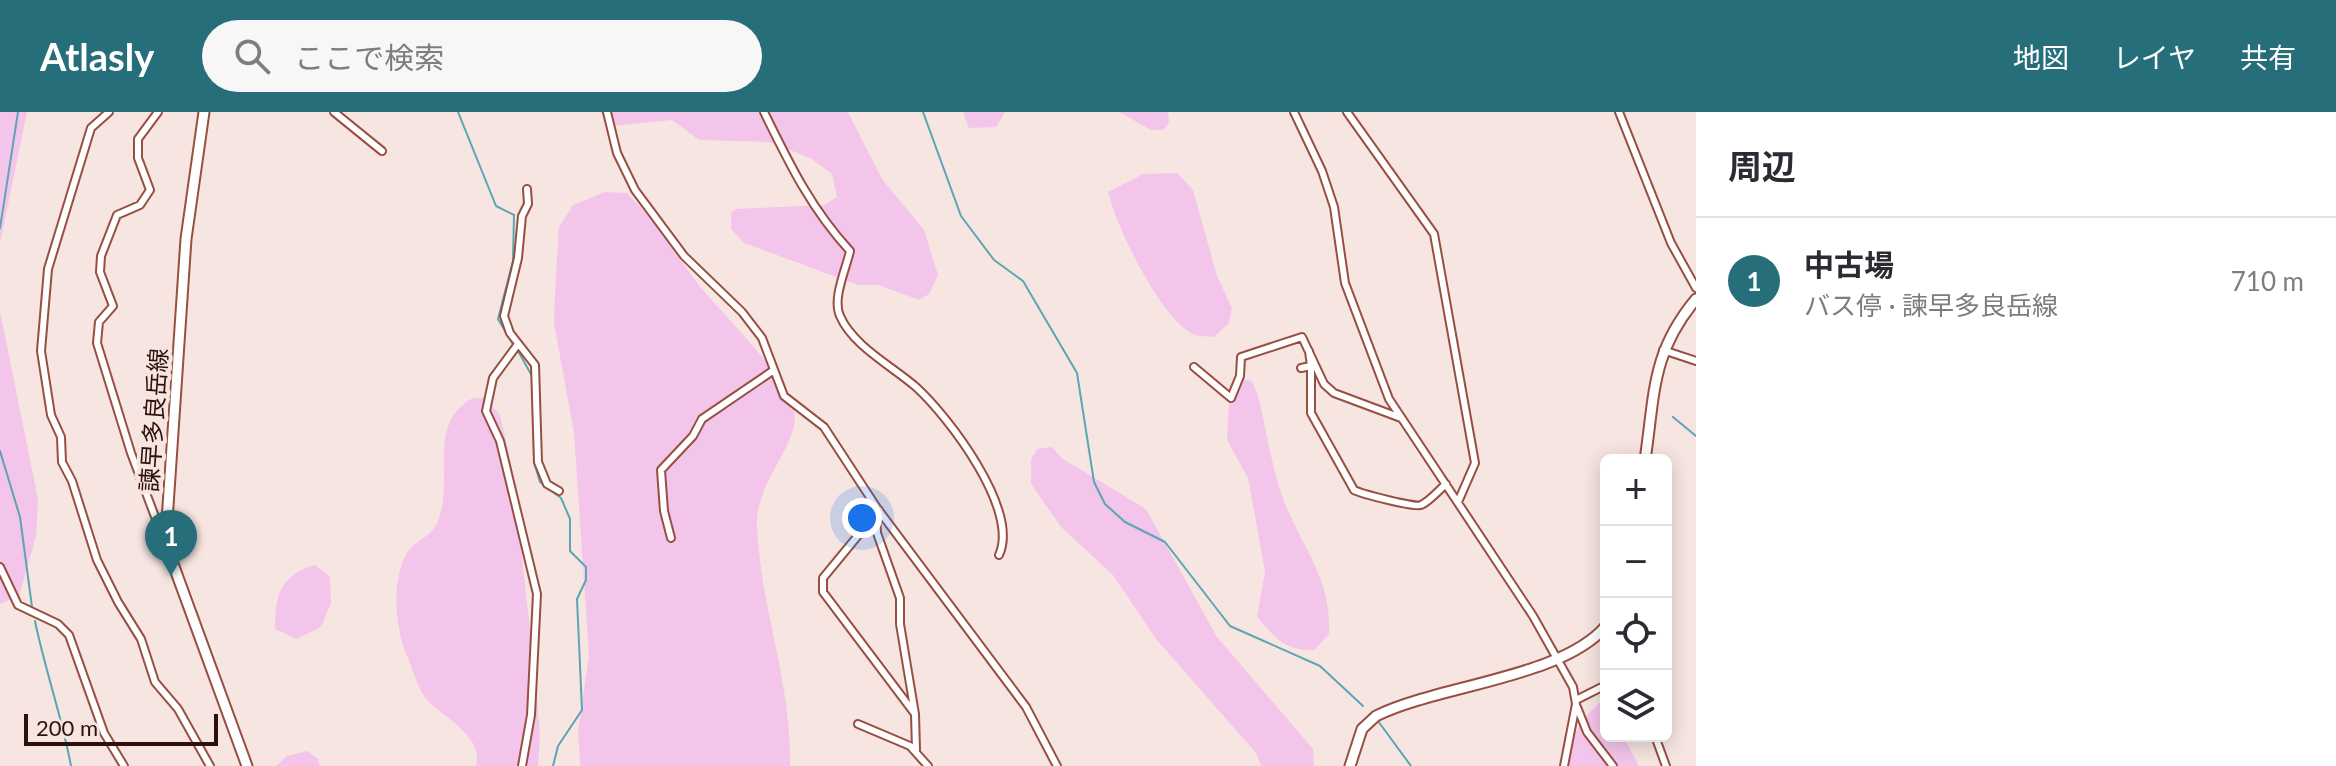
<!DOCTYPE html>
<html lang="ja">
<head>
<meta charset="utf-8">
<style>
	body { margin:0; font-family:Lato,"Noto Sans JP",sans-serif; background:#f7f7f7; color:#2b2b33 }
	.controls { position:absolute; right:24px; bottom:24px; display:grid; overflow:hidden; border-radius:12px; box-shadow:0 4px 20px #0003 }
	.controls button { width:72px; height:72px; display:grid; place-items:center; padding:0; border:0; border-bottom:2px solid #e1e1e2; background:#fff; color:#2b2b33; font:40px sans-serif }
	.scale { position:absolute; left:24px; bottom:20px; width:194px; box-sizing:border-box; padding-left:8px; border:4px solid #2e110b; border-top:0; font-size:22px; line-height:28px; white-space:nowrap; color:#2e110b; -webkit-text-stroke:6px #f7e5e1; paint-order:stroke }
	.you { position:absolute; left:862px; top:406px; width:28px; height:28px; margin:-20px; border:6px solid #fff; border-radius:50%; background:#1a73e8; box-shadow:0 0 0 12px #1a73e833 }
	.badge { display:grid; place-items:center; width:52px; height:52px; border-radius:50%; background:#276e7b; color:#fff; font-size:26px; font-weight:700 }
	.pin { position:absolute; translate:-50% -66px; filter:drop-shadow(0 2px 4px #0008) }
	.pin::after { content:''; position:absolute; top:42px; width:28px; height:24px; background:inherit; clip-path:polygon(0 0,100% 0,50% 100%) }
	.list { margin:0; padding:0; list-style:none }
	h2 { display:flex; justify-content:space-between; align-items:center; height:104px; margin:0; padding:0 32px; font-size:34px }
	h2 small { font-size:26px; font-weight:400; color:#7c7c81 }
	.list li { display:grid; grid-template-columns:52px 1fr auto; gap:24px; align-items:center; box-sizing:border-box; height:128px; padding:0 32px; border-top:2px solid #e1e1e2 }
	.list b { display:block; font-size:30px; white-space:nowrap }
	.list p { margin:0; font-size:26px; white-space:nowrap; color:#7c7c81 }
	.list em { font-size:26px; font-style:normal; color:#7c7c81 }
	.icon { flex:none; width:44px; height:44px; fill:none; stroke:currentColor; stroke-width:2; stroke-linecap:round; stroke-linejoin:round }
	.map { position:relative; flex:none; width:1696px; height:654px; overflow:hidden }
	header { display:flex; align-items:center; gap:48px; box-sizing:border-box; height:112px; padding:0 40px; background:#276e7b; color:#fff }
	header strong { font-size:38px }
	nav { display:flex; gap:44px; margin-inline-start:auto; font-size:28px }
	.search { width:560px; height:72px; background:#f7f7f7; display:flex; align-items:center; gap:20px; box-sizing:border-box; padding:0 28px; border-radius:44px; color:#7c7c81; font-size:30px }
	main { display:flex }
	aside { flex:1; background:#fff }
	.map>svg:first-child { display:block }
</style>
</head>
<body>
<header>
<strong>Atlasly</strong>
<div class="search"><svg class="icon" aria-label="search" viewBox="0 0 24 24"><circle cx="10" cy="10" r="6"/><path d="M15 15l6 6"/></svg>ここで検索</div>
<nav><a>地図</a><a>レイヤ</a><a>共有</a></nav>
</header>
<main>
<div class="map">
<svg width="1696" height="654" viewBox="0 0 1696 654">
	<rect width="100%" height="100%" fill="#f7e5e1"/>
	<path fill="#f4c5eb" d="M0,0H27L0,131Z
		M600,0H848L882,67L924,118L938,163L929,182L919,188L879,173H858L744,131L731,117V101L736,97L824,93L837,85L832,62L812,47L770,30L699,28L672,8L612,14Z
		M963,0H1005L996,15L969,16Z
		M1119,0H1168L1169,10L1164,18H1151Z
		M1177,61L1193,78L1217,164L1232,196L1229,211L1214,225C1208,224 1200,225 1195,223C1162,210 1116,114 1108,80L1143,62Z
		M605,80L627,81C655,109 674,141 698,172C720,200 794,270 795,304C795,337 755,373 757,413C760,495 792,571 790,654H580L578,619L589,543L574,321L554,211L555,180L559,115L573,93Z
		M0,199L38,387L36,424L19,484L0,492Z
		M1241,267L1252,269L1258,284C1267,319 1272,360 1286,394C1305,439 1332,470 1329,522L1314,538C1285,539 1275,526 1257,505L1265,459L1248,366L1227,328L1230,272Z
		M473,286H484L500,303L512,357L534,553L540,624L538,654H476C485,623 439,604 424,584C416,572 411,552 405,539C395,512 391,463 409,438C416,429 431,424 436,413C457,371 424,312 473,286Z
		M1052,335L1063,347L1146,397L1217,525L1313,637L1314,654H1261L1256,641L1156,527L1113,463L1062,416L1031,372V348L1037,337Z
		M315,453L330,465L331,491L321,515L297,527L275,517C275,483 280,463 315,453Z
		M1602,589L1606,595V624H1623L1639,654H1562C1571,627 1580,606 1602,589Z
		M307,639L318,647L320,654H276L287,644Z"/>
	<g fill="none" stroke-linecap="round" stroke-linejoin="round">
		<path stroke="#5ba5b4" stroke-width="2" d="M458,0L496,94L514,103L513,149L498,207L514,234
			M923,0L961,104L994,148L1023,169L1077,261L1094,370L1105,392L1125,410L1165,430L1230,514L1320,554L1363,594
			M0,116L18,0
			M518,239L532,264
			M533,274L534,350L540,370L561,386L570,407V439L586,455V468L577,487L582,598L558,634L553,654
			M1673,305L1696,324
			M0,339L20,405L32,495
			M35,509C45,558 62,605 71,654
			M1378,609L1411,654"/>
		<defs>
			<path id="street" d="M109,0L91,16L48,157L41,239L51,303L61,325L62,350L72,369L97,448L118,490L141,527L155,570L178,597L210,654
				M158,0L138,27V46L150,78L140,93L117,103L101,144L100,160L113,194L99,210L97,231L131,341L160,418L168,426
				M334,0L382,39
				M607,0L617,41L635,78L684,144L742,200L762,226L784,284L824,315L877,396L1026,595L1057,654
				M764,0C789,51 811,97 850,139C846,157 832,187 840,204C853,234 892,254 916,275C948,304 1020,398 999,443
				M1294,0L1322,59L1334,95L1345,171L1389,287L1533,504L1573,575L1576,592L1564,654
				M1347,0L1434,122L1475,351L1458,390
				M1619,0L1671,131L1696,176
				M527,77L528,92L522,104L518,146L504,204L510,221L535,253L538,350L547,372L559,379
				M518,232L493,266L486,299L500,329L537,482L531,603L522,654
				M1663,238L1696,249
				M1311,254V301L1354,378C1362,382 1416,396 1421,393C1430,389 1438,379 1446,372
				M1194,255L1231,286L1240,264L1241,245L1302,225L1324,272L1334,281L1401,306
				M1301,256L1311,254L1309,239
				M876,402L877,421L900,486V512L915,602L823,480V466L879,398
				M671,426L664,399L661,358L693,324L702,307L774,258
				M0,455L18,493L58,512L69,523L104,621L124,654
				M1576,588L1606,573
				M1577,595L1587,620L1613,654
				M915,602L916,638
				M858,612L910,634L928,654
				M1655,624L1666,654"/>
			<path id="secondary" d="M204,0L186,127L167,409L172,449L247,654
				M1645,348C1655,282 1651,241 1696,187
				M1350,654L1362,617L1376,604C1438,573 1562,566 1606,514"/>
		</defs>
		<use href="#street" stroke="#974f41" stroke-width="10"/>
		<use href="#secondary" stroke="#974f41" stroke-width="13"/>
		<use href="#street" stroke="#fff" stroke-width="6"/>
		<use href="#secondary" stroke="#fff" stroke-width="9"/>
	</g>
	<g text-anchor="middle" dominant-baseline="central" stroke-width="8" stroke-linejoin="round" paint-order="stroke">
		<g font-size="24" fill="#2e110b" stroke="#f7e5e1">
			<text transform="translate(153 308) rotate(-86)">諫早多良岳線</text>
		</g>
	</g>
</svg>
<div class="controls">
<button>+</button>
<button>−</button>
<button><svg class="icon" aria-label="locate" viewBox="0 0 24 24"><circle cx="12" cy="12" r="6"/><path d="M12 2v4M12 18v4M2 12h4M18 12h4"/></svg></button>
<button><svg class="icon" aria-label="layers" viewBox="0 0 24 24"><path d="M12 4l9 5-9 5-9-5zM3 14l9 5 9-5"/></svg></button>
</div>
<div class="scale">200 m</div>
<div class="you"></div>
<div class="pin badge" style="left:171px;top:464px">1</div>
</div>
<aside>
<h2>周辺<small></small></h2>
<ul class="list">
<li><span class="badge">1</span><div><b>中古場</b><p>バス停 · 諫早多良岳線</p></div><em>710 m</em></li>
</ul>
</aside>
</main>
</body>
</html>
